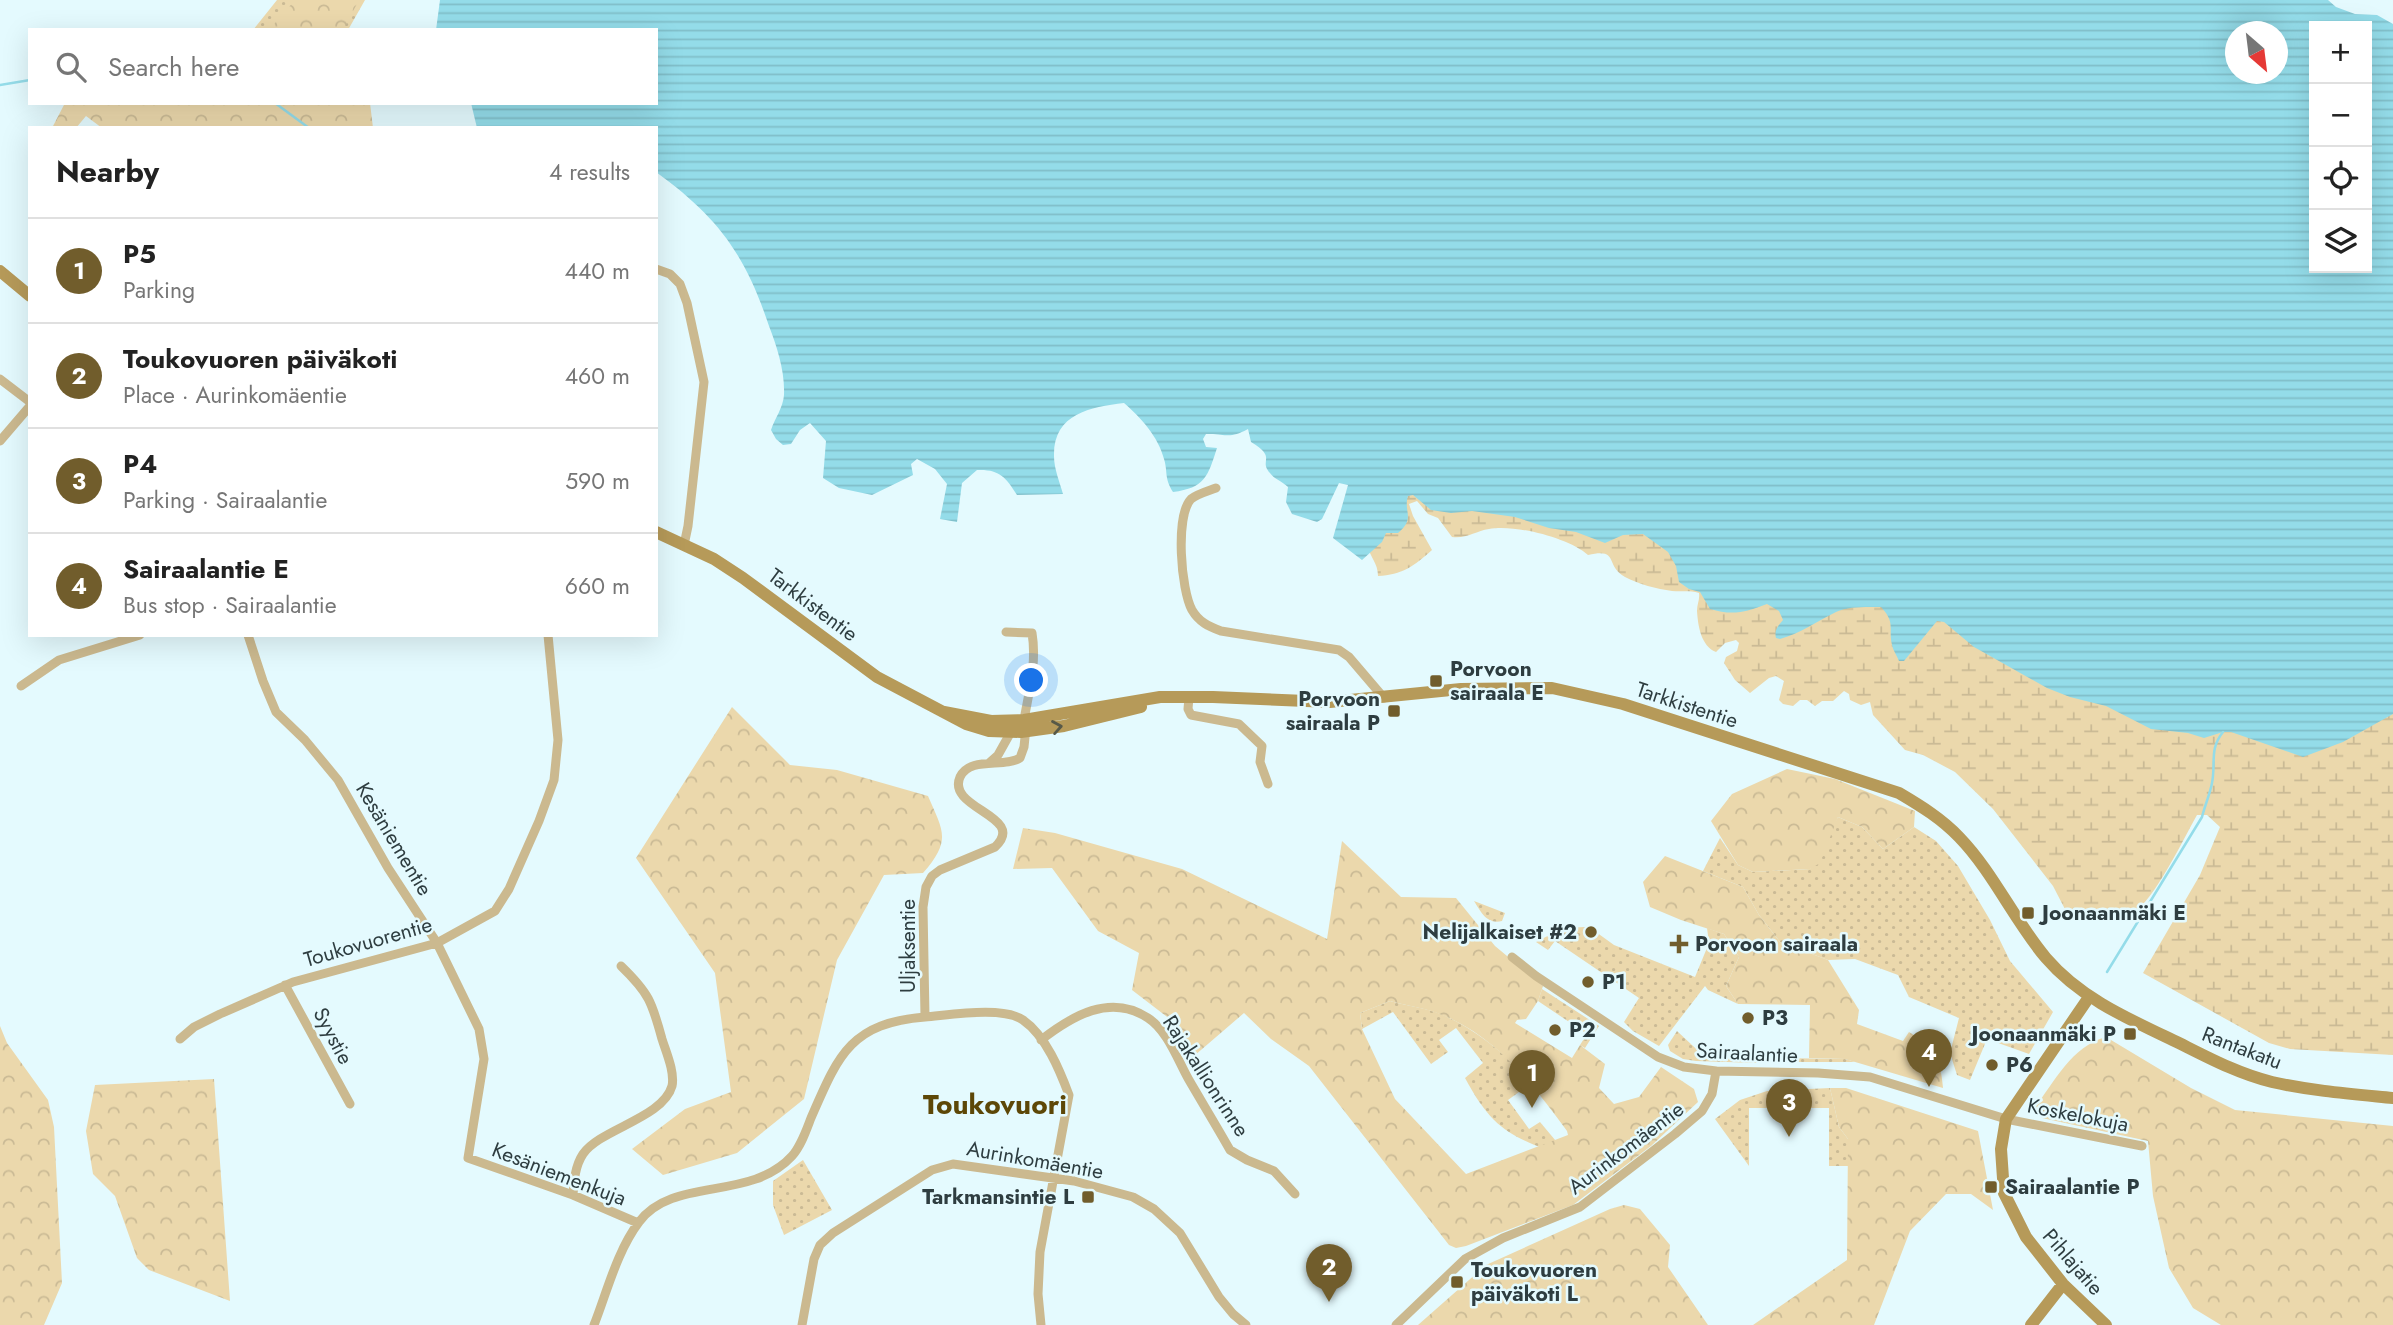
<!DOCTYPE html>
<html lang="en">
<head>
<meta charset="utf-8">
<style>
	body { margin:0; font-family:Jost,sans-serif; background:#f2f2f2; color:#222 }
	.controls { position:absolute; right:21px; top:21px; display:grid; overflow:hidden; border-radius:0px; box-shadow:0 7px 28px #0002 }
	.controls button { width:63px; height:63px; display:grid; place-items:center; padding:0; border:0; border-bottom:2px solid #e0e0e0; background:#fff; color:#222; font:35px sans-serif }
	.compass { position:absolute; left:2225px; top:21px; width:63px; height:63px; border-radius:50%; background:#fff; box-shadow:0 7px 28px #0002; rotate:152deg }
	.you { position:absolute; left:1032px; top:681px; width:24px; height:24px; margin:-18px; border:5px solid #fff; border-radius:50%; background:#1a73e8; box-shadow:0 0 0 10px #1a73e833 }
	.badge { display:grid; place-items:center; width:46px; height:46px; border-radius:50%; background:#715d2c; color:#fff; font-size:23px; font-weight:700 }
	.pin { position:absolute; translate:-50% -58px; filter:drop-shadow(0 2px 4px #0008) }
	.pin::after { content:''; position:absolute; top:37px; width:24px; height:21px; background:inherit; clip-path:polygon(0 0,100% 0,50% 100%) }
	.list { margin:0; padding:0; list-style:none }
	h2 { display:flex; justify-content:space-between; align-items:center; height:91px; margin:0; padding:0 28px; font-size:30px }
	h2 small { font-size:23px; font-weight:400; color:#767676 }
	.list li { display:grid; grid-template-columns:46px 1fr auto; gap:21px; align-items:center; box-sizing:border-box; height:105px; padding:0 28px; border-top:2px solid #e0e0e0 }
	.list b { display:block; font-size:26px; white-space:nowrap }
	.list p { margin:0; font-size:23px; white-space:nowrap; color:#767676 }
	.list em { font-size:23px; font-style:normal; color:#767676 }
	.icon { flex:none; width:38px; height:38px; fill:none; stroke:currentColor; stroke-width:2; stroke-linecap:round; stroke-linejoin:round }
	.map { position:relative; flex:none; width:2393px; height:1325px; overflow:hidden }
	.search { position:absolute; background:#fff; box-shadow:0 7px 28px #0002; left:28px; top:28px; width:630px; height:77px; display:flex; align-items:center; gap:18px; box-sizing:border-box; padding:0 24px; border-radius:0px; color:#767676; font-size:26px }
	.panel { position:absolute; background:#fff; box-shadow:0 7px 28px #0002; left:28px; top:126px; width:630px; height:511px; border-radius:0px }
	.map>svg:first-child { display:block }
</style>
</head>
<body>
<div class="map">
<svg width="2393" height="1325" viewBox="0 0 2393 1325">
	<defs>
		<pattern id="green-dots" width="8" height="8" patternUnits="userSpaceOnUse" patternTransform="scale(1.75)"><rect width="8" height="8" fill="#ebd8ac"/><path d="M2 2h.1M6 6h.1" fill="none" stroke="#caba95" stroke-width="1.8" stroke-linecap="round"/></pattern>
		<pattern id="forest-crowns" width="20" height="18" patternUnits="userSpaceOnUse" patternTransform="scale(1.75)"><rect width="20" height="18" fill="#ebd8ac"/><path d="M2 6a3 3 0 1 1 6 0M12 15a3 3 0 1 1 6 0" fill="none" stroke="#caba95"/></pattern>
		<pattern id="wetland-marsh" width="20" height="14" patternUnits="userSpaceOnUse" patternTransform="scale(1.75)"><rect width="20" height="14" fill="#ebd8ac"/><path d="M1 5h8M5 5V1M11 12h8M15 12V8" fill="none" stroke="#caba95"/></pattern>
		<pattern id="water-rules" width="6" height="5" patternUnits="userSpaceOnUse" patternTransform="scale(1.75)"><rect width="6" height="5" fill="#94dce9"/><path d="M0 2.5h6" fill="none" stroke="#80bec9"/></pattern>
	</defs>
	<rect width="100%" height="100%" fill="#e4fafe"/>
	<path fill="url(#green-dots)" d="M277,0H365L348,30H253Z
		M1838,817L1862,827L1883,849L1914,827L1936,841L1958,866L1990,920L2010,961L2053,1012L2029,1054L1987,1039L1970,1080L1957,1075L1950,1053L1959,1018L1909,997L1898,975L1855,959L1828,960L1780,942L1759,915L1743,887L1703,871L1720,838L1738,865L1753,872L1810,869Z
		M1474,901L1505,913L1502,921C1487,925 1481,912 1474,901Z
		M1585,927L1596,932L1614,945L1695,977L1709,943L1707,928L1724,934L1739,957L1726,986L1738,1004L1708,990L1705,986L1659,1046L1633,1031L1624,1022L1639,998L1555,941L1548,950L1536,942L1563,928Z
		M1542,989L1599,1026L1585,1048L1580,1045L1587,1034L1538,1001Z
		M1390,1001C1407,1006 1427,1008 1443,1015C1478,1030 1510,1058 1535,1086L1518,1085L1519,1092L1508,1100L1529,1129L1540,1122L1571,1159C1514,1137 1495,1134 1465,1078L1483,1063L1456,1028L1439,1040L1448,1052L1431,1064L1393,1012L1362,1029L1360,1013Z
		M1677,1031L1707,1059L1752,1058L1755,1053L1760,1058L1758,1063L1696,1061L1683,1059L1670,1051L1668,1045Z
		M1774,1052L1775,1058L1845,1059L1855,1062H1769V1056Z
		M1830,1088L1839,1127L1848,1139V1166H1829V1108H1749V1166L1715,1119L1740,1100L1767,1091Z
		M803,1160L832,1210L784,1235L773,1205V1181Z"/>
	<path fill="url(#forest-crowns)" fill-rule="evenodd" d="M295,0H359L343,30H269Z
		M65,103H370L373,128H102L86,116L76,128H52Z
		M732,707L790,765L837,770L928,796C943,831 952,840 923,873L884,875L837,960L804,1099L737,1153L663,1175L632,1149L685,1109L731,1092L715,973L636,858Z
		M1787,769L1835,779L1915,811L1914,827L1883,849L1862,827L1838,817L1820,863L1810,869L1753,872L1738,865L1711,821L1732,794Z
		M1023,828L1055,833L1182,869L1327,939L1342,841L1401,897L1456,898L1495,946L1543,986L1538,1001L1526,1019L1517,1020L1515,1023L1572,1058L1580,1045L1605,1064L1599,1088L1614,1104L1639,1097L1661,1067L1694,1089L1698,1102L1651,1146L1573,1205L1466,1246L1456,1248L1449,1245L1309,1066L1271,1039L1244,1013L1194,1056L1175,1023L1132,990L1139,953L1098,931L1052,868L1013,869ZM1390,1001C1407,1006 1426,1008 1442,1015C1496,1036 1534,1086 1567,1131L1568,1135L1466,1174L1395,1099L1362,1029L1360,1013Z
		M1665,856L1743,887L1759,915L1780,942L1828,960L1859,1010L1857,1024L1903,1041L1909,1032C1933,1047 1941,1059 1943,1088L1845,1059L1809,1058L1810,1005L1738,1004L1726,986L1739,957L1724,934L1681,920L1650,907L1643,882Z
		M0,1026L7,1043L48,1100L54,1127L62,1283L44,1325H0Z
		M2106,1037L2191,1088L2235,1110L2393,1126V1325H2221L2193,1308L2169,1268L2153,1196L2148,1141L2042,1118L2034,1109C2054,1082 2072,1046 2106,1037Z
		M214,1079L230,1301L149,1270L137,1258L115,1196L93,1174L86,1131L95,1085Z
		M1830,1088H1846L1978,1131L1993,1210L1971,1194H1946L1910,1231L1874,1325H1753L1847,1260L1848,1139L1839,1127Z
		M1624,1205L1640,1209L1670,1245L1668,1267L1708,1325H1418L1486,1265L1610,1209Z"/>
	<path fill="url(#wetland-marsh)" d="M1407,480L2393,684V1055L2290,1049L2269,1043L2143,973L2200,875L2220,827L2207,815H2197C2184,838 2154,901 2132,914C2113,924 2088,918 2068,915L2053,886L1993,809L1955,772L1923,755L1905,750L1873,715L1870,702L1861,705L1850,700L1849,694L1844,691L1833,701H1822L1815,706L1807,700H1800L1793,706L1783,704L1779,700L1784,681L1776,676L1769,678L1750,693L1735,680L1724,663L1726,657L1737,651L1739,643L1736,640L1725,643L1716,652C1701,646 1698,626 1697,611C1697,604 1700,600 1699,593C1689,590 1682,592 1672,591C1657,589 1638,584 1625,577C1604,565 1620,548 1588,555C1569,538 1515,524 1489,529C1476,531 1466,539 1452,537L1438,518L1428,514L1417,501L1409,504L1413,516L1432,550C1414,566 1402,575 1378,576C1378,563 1370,557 1367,545Z"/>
	<path fill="url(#water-rules)" fill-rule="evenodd" d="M440,0H2328L2336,7L2355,14L2377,15L2393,24V714L2343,742L2303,757L2231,732H2223L2204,738L2188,733L2151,729L2106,706L2070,697L2047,688L1974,647L1944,622L1937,621L1904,661H1899C1897,656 1893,650 1892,645C1888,628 1896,623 1881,607C1866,607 1849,606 1836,612C1816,622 1801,633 1780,639L1776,638C1774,630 1778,626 1783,620L1779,611L1767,604C1746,612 1733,616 1710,609L1700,592L1689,589L1679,582L1676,566L1668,552L1643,534L1623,535L1605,543L1576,532L1549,528L1515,517L1472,511L1451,513L1431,510L1413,495L1408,496C1403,512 1416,518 1398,533H1386L1382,542L1362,560L1333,538L1348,485L1339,483L1322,519L1317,522L1292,514L1286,502L1288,487C1282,481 1274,479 1270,473C1258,460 1278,458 1251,442L1248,429C1228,440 1226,433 1206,434L1203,439L1206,447L1217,448C1208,476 1205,488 1173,492C1164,478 1168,472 1164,459C1158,436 1141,418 1124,403C1090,407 1053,414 1054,456C1054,469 1060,483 1063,494L1017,495C1006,477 999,469 977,470L962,483L957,522L940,519L947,484L935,469L917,459L911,464L913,475L872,495L839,488L823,478L826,441L810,423L800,430L791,444L783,445L776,439L771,430C775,418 783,408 784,395C785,371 777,347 769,326C745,254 718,217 656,172V128H477L471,103H656V30H436ZM2314,26H2367V268H2314ZM2236,32H2278V74H2236Z"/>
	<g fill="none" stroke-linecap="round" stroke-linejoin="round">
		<path stroke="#94dce9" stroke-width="2.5" d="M0,85L30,80
			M275,103L309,128
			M2107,972L2202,817C2205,805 2210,794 2212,783C2216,763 2209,749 2223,732"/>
		<path stroke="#cbb98f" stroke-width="9" d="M656,269L670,274L680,284L687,303L704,382L688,526L684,545
			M0,379L30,402
			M0,441L30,406
			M1216,488C1208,491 1197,494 1191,499C1175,516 1181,590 1192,610C1199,622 1208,626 1221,631L1339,650L1349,657L1384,698
			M1006,632L1032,633C1037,663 1029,691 1024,720
			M248,635L263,681L276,712L305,740L338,780L388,868L437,943L479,1029L484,1059L468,1158L573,1195L638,1223
			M21,686L59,660L140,635
			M1189,697L1188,709L1191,715L1239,724L1262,746L1260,762L1268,784
			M989,763L998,755L1012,730
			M1512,957L1536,976L1658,1057L1684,1067L1716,1071L1818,1073L1870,1077L2006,1119L2142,1146
			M285,985L350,1104
			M925,1017C950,1015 1003,1006 1023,1020C1046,1036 1060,1071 1069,1095L1040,1252L1038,1294L1041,1325
			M180,1039L194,1027L220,1014L293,982L437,943L495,911L509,889L539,821L554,780L558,740L548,635
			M1041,1040C1072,1016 1110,993 1148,1018C1168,1031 1178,1061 1189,1080C1203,1104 1217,1127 1230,1150L1247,1160L1274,1171L1295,1194
			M573,1195C574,1181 575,1166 583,1154C600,1129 663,1118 672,1086C675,1072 666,1052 662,1039C652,1002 649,993 621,966
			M594,1325C607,1292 617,1251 639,1222C673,1176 750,1202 792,1156C801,1146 806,1131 811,1118C838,1056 850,1023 925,1017L923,907L926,887L932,876L940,870L995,847C1028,816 946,809 960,777C970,756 1004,768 1020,758L1024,747L1026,727
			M802,1325L814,1259L820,1245L833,1233L932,1170L953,1164L1074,1181L1133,1197L1154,1209L1180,1233L1219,1297L1233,1314L1246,1325
			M1396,1325L1465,1259L1503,1238L1580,1207L1675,1134L1702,1111L1712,1094L1716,1071"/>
		<path stroke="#b69a59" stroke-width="12" d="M0,271L30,296
			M656,532L714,559L743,578L877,677L966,724L989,731L1021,732L1064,726L1141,707
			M944,712L991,721L1024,720L1160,697H1213L1330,702L1461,689L1552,688L1623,704L1899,793C1921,806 1942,819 1959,837C1993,872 2014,920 2046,958C2081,999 2131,1020 2179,1043C2209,1058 2239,1074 2272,1082C2312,1091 2352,1094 2393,1098
			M2089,997L2006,1119L2001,1149L2004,1193L2026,1237L2063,1284L2106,1325
			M2031,1325L2063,1284"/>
	</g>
	<defs><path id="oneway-chevron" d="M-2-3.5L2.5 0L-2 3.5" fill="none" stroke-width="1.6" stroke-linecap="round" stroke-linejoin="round" transform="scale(1.75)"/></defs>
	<use stroke="#575948" href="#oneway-chevron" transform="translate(1057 727) rotate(-10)"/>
	<g fill="#715d2c" stroke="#e4fafe" stroke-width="2.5">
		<rect x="1429" y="674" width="14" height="14" rx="3.5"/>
		<rect x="1387" y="704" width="14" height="14" rx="3.5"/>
		<rect x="2021" y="906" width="14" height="14" rx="3.5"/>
		<circle cx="1591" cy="932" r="7"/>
		<path d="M1675.5 933.5h7v7h7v7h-7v7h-7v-7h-7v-7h7z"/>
		<circle cx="1588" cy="982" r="7"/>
		<circle cx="1748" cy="1018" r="7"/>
		<circle cx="1555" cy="1030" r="7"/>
		<rect x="2123" y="1027" width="14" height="14" rx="3.5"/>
		<circle cx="1992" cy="1065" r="7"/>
		<rect x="1984" y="1180" width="14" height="14" rx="3.5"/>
		<rect x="1081" y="1190" width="14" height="14" rx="3.5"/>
		<rect x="1450" y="1275" width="14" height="14" rx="3.5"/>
	</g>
	<g text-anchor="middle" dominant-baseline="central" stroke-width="5" stroke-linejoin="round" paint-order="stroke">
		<g font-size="21" fill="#2e3d40" stroke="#e4fafe">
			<text transform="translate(813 605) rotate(37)">Tarkkistentie</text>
			<text transform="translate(1687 705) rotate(18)">Tarkkistentie</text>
			<text transform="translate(394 839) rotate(59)">Kesäniementie</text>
			<text transform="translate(368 942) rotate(-16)">Toukovuorentie</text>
			<text transform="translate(908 946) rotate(-90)">Uljaksentie</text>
			<text transform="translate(333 1036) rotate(62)">Syystie</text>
			<text transform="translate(2242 1048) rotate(21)">Rantakatu</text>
			<text transform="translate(1747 1053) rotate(3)">Sairaalantie</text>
			<text transform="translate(1206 1076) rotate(57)">Rajakallionrinne</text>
			<text transform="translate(2078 1115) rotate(11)">Koskelokuja</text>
			<text transform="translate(1626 1148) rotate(-37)">Aurinkomäentie</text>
			<text transform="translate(1035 1160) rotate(10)">Aurinkomäentie</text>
			<text transform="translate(559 1174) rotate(21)">Kesäniemenkuja</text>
			<text transform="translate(2073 1262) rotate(49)">Pihlajatie</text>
		</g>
		<g font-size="21" font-weight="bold" fill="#2e3d40" stroke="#e4fafe" text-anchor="start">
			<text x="1450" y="669">Porvoon<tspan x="1450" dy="24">sairaala E</tspan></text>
			<text x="1380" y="699" text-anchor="end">Porvoon<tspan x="1380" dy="24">sairaala P</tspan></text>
			<text x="2042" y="913">Joonaanmäki E</text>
			<text x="1577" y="932" text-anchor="end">Nelijalkaiset #2</text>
			<text x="1695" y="944">Porvoon sairaala</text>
			<text x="1602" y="982">P1</text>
			<text x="1762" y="1018">P3</text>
			<text x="1569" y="1030">P2</text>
			<text x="2116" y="1034" text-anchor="end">Joonaanmäki P</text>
			<text x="2006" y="1065">P6</text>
			<text x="2005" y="1187">Sairaalantie P</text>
			<text x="1074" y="1197" text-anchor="end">Tarkmansintie L</text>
			<text x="1471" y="1270">Toukovuoren<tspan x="1471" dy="24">päiväkoti L</tspan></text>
		</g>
		<g font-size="28" font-weight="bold" fill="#5d4707" stroke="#e4fafe">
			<text x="995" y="1104">Toukovuori</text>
		</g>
	</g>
</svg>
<div class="controls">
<button>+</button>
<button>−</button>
<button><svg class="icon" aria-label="locate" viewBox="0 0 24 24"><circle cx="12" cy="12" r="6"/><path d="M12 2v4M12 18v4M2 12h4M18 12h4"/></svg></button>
<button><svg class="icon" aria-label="layers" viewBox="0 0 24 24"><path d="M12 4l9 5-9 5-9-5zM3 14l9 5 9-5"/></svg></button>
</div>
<svg class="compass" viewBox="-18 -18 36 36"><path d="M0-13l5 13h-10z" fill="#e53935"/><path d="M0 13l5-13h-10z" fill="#767676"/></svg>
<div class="you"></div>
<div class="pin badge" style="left:1532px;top:1108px">1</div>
<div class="pin badge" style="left:1329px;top:1302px">2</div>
<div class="pin badge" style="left:1789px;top:1137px">3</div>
<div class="pin badge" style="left:1929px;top:1087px">4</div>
<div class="search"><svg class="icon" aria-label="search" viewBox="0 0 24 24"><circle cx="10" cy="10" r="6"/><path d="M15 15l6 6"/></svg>Search here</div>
<section class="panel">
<h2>Nearby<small>4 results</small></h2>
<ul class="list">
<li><span class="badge">1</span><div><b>P5</b><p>Parking</p></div><em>440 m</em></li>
<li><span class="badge">2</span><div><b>Toukovuoren päiväkoti</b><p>Place · Aurinkomäentie</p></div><em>460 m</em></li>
<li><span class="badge">3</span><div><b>P4</b><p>Parking · Sairaalantie</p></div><em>590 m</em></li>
<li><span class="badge">4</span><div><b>Sairaalantie E</b><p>Bus stop · Sairaalantie</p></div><em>660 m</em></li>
</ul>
</section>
</div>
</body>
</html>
